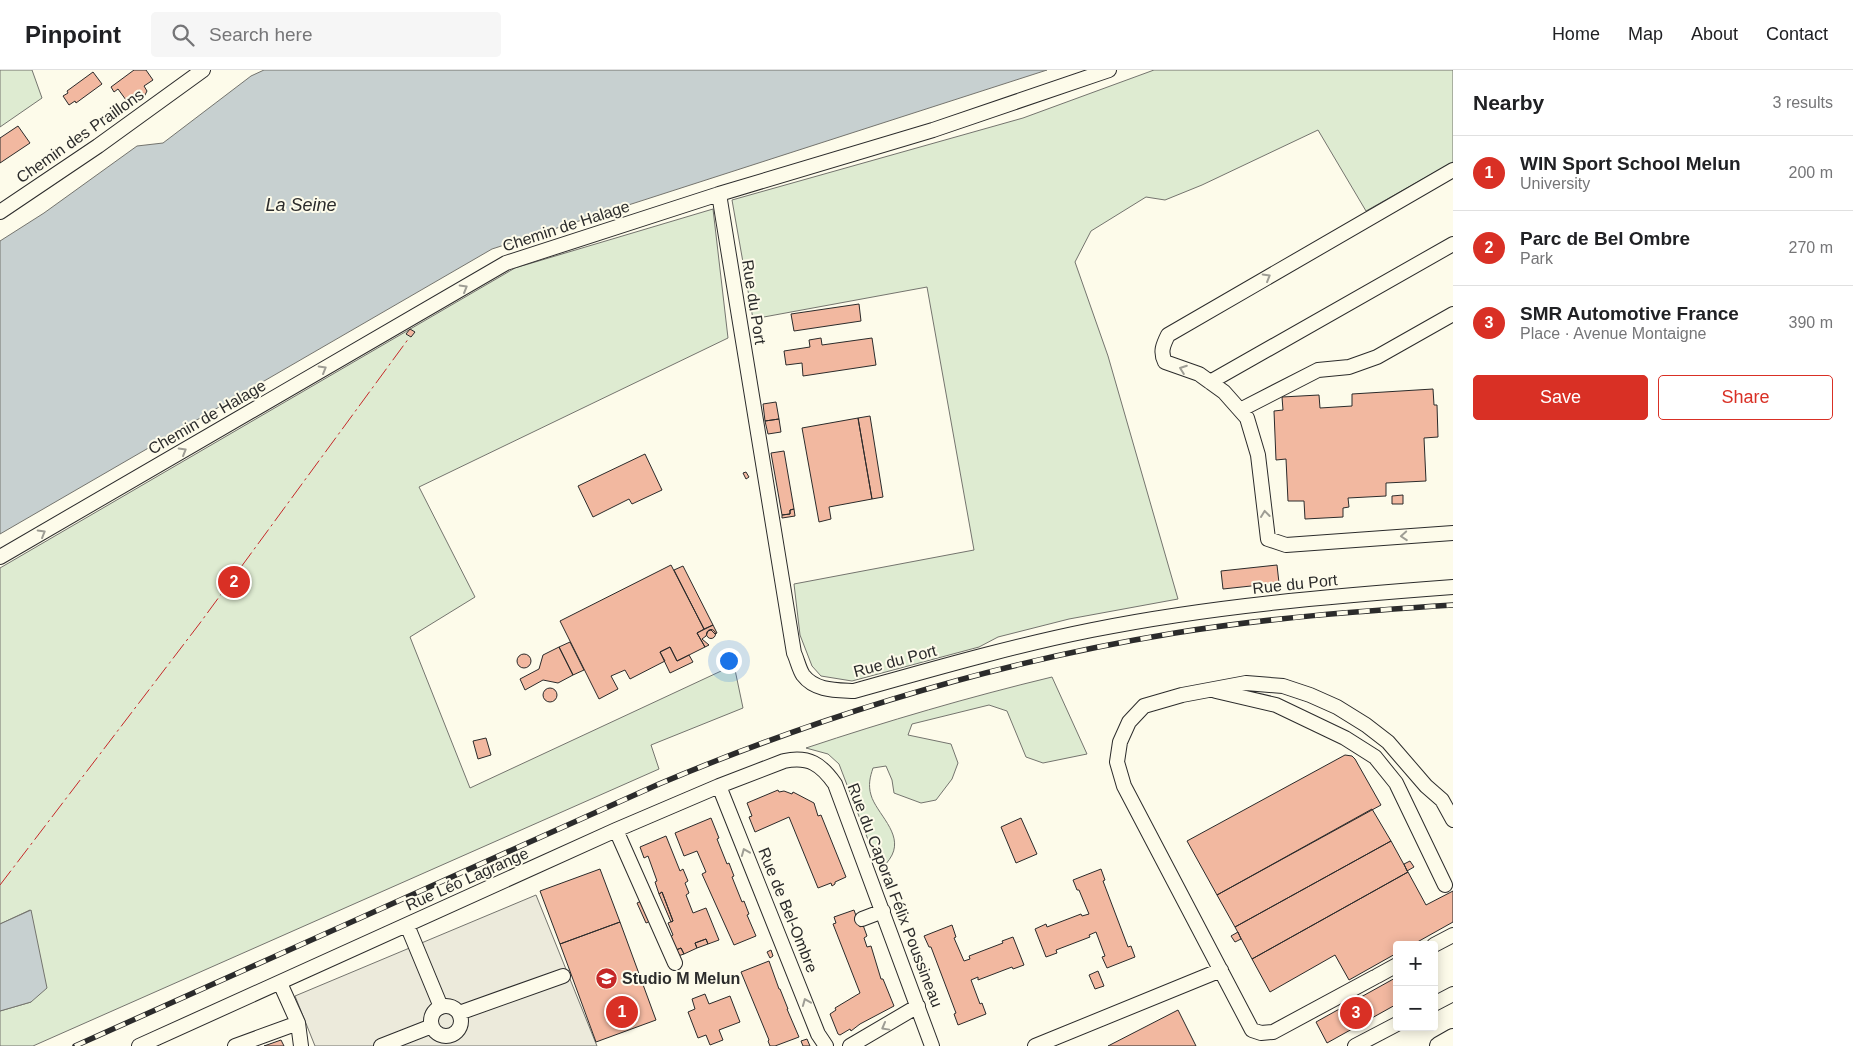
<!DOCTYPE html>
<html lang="en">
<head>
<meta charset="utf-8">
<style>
	body { margin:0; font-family:Arial,sans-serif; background:#f6f6f6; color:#202124 }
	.controls { position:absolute; right:15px; bottom:15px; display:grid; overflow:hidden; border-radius:5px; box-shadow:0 2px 12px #0003 }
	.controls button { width:45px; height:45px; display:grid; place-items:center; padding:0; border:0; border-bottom:1px solid #e0e0e0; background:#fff; color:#202124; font:25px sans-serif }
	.you { position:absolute; left:728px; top:590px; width:18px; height:18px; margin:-12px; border:4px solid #fff; border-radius:50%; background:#1a73e8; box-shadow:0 0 0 8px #1a73e833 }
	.badge { display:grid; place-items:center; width:32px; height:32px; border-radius:50%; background:#d93025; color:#fff; font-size:16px; font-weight:700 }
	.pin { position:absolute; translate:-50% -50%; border:2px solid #fff; box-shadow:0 1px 5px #0006 }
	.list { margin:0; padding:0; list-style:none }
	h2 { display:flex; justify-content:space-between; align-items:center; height:65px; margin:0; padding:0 20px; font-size:21px }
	h2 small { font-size:16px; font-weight:400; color:#757577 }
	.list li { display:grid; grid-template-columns:32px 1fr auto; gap:15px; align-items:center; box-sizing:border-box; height:75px; padding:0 20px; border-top:1px solid #e0e0e0 }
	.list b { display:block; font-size:19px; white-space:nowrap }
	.list p { margin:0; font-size:16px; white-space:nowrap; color:#757577 }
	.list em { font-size:16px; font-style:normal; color:#757577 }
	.actions { display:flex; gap:10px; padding:15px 20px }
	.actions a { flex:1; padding:11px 0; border:1px solid #d93025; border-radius:5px; text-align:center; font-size:18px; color:#d93025 }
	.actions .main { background:#d93025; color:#fff }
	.icon { flex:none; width:28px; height:28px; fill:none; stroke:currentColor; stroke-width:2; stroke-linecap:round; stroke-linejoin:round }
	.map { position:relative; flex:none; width:1453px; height:976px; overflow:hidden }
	header { display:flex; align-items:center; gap:30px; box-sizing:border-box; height:70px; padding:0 25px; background:#fff; border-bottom:1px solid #e0e0e0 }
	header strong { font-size:24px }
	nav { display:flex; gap:28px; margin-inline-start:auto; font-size:18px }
	.search { width:350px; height:45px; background:#f6f6f6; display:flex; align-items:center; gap:12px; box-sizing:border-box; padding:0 18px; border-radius:5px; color:#757577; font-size:19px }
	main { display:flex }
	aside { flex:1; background:#fff }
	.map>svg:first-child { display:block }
</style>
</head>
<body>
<header>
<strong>Pinpoint</strong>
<div class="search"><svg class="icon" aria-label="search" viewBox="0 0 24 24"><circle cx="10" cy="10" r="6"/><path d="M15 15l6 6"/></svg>Search here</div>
<nav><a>Home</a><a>Map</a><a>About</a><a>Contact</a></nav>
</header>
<main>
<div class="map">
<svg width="1453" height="976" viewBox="0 0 1453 976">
	<rect width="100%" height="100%" fill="#fdfbea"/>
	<path fill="#deebd1" stroke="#74746e" d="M0,0H32L42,28L0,57Z
		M1154,0H1453V92L1366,141L1318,60L1202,115L1165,130L1146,127L1091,161L1075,192L1108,286L1178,529L1069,549L998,567L979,577L852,611L821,606L812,596L800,565L794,514L974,480L927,217L753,249L732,130L1023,48Z
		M713,139L728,268L419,417L475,527L410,567L470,718L734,595L743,638L651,675L659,699L33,976H0V941L31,932L30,840L0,854V498L515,198Z
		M1052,607L1087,684L1043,693L1026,687L1007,641L989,635L912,654L908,665L951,674L958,693L952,709L936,730L921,733L894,723L892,710L886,696L873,698C870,707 868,715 871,725C876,743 903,763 892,785C889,791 884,796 880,801L839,694L828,684L806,678C887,651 969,627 1052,607Z"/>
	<path fill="#eceadb" stroke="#74746e" d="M536,825L597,976H315L295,926Z"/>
	<path fill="#c7d0d0" stroke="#74746e" d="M264,0H1047L492,179L0,464V171L44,143L137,76L163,73L251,6Z
		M31,840L47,918L31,932L0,941V854Z"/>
	<path fill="#f2b8a0" stroke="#2b2b2b" d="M134,0H146L153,10L144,16L147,21L144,27H139L136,23L126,30L118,19L114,22L111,17Z
		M93,2L102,14L76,33L75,31L69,35L63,26L68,23L67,21Z
		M18,56L30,73L0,93V68Z
		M46,89L51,92L48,97L42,93Z
		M859,234L861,251L794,261L791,244Z
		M410,259L415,262L411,267L406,264Z
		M821,268L822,275L872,268L876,295L803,306L802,293L786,295L784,281L810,277L809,270Z
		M1433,319L1434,335H1437L1438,367L1424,368L1426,411L1386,413V426L1348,428L1349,437L1343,438V447L1305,449L1304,431H1288L1286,389L1276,390L1274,341L1283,340L1282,327L1319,325L1320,338L1352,336V324Z
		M776,332L779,349L765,351L763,334Z
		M870,346L883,427L872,429L858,348Z
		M858,348L872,429L829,437L831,449L819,452L802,358Z
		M779,349L781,362L768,364L765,351Z
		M784,381L794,439L790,440V444L782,445L771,383Z
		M645,384L662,420L632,434L629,429L593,447L578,416Z
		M746,402L749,407L746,409L743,403Z
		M1403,425V434H1392V426Z
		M794,439L795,446L782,448V445L790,444V440Z
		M671,495L704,559L697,563L705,577L677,591L670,577L660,582L665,591L630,609L625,600L611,606L618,619L599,629L560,551Z
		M1277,495L1279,513L1223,519L1221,501Z
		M683,496L713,555L704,559L674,500Z
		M713,555L717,563L715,564L711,560L708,561L706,566L702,569L709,575L705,577L697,563Z
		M706.5 564a4.5 4.5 0 1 1 9 0a4.5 4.5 0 1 1-9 0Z
		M570,572L584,600L573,605L559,577Z
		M559,577L573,605L558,613L543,610L525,620L520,609L539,599L543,585Z
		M670,577L677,591L689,585L693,592L670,603L660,582Z
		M517 591a7 7 0 1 1 14 0a7 7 0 1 1-14 0Z
		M543 625a7 7 0 1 1 14 0a7 7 0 1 1-14 0Z
		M486,668L491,685L478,689L473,671Z
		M1345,685L1352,686L1355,689L1381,735L1217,825L1187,771Z
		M778,720L779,722L784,721L792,724L793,722L814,733L818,746L821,745L846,807L835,812V814L832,816L831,813L818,818L789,747L755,762L749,747L752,746L747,733Z
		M1372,739L1391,771L1235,857L1217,825Z
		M711,748L719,768L717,769L727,794L729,793L734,806L732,807L742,832L744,831L749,844L747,845L756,866L734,875L702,804L706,802L697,781L684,786L675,763Z
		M1021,748L1037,784L1016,793L1001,757Z
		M666,766L680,801L683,799L688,811L685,813L689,823L686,825L693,843L706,838L719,870L708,874L706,869L695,873L697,878L684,884L681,878L676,880L670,867L673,865L668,853L673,851L662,822L659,824L655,812L657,811L648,786L644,788L640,777Z
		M1391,771L1408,802L1252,889L1235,857Z
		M1410,791L1414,797L1407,801L1404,794Z
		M600,799L620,852L560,874L540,821Z
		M1101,799L1105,810L1103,811L1128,877L1131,876L1135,887L1107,898L1102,887L1105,886L1096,862L1089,865L1090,867L1056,880L1057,883L1046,887L1035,859L1046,854L1047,857L1081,844L1082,846L1089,844L1079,820H1077L1073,810Z
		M1408,802L1426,835L1453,821V852L1412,875H1397V883L1349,910L1335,885L1270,922L1252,889Z
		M662,822L673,851L671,852L659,824Z
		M644,830L653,850L646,853L637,833Z
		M786,839L789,845L785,846L783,840Z
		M854,840L860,857L863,855L867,866L864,868L867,877L871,876L881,909H883L894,936L860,954L851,961L850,959L840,965L838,964L830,944L836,940L835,938L860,923L833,854L836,853L834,847Z
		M620,852L656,950L596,972L560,874Z
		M952,855L956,867L954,868L964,891L970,889L969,886L1003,873L1002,871L1013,867L1024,895L1013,899L1012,897L978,910V907L971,910L980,934L982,933L986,944L958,955L954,944L956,943L931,877H929L924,866Z
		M1238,862L1241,869L1235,872L1231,866Z
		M706,869L708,874L697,878L695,873Z
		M681,878L684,884L678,886L676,880Z
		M771,880L773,886L770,888L767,882Z
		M769,891L779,919H780L788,939H787L799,967L775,976H770L768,971L769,970L741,902Z
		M1098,901L1104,916L1095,919L1089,905Z
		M1397,907V934L1327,973L1316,952Z
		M705,924L709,934L730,926L740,952L719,960L723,970L710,975L706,965L698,968L688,942L695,939L692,929Z
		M1178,940L1196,976H1108Z
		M807,969L810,976H803L801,971Z
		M281,970L284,976H264Z"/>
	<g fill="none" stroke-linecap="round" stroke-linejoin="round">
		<defs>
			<path id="minor" d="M1453,100L1168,265C1163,275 1160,282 1165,292L1199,304L1224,322L1247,348L1258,385L1268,469L1286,475L1453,463
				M719,124L794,583C797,589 799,599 803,605C815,621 836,620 854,621C933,599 1012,576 1092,560C1211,536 1333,526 1453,517
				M0,142L98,76L203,0
				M1210,312L1453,174
				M1240,340L1318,300L1349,297L1377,287L1453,244
				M0,487L506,193L719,124L933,60L1109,0
				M1216,621L1276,635L1345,668L1375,687L1396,713L1445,815
				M719,716L818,964L826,976
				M616,760L675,893
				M862,849L883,841
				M407,855L441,937
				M1434,875L1453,865
				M1377,906L1397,895
				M1375,907L1273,962L1261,963L1252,960L1124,716L1117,692L1120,672L1129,652L1144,636L1182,625L1246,613L1283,616L1310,625L1337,637L1366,655L1388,672L1426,716L1442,730L1453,750
				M280,913L298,953L301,976
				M1434,934L1453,924
				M431 951a15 15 0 1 1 30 0a15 15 0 1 1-30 0Z
				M459,943L563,906
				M139,976L616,760L719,716L784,691C809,686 821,694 835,714L932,976
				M235,976L298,953
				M381,976L432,956
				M850,976L918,936
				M1035,976L1221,900
				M1355,976L1397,954"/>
			<path id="major" d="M1439,976L1453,968"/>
		</defs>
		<use href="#minor" stroke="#2b2b2b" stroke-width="16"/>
		<use href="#major" stroke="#2b2b2b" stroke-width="20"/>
		<use href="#minor" stroke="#fdfbea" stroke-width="14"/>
		<use href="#major" stroke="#fdfbea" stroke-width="18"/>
		<defs>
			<path id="rail" d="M75,976L659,714C825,644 997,592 1175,563C1267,548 1360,541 1453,535"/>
		</defs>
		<use href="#rail" stroke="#2b2b2b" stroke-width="5.5"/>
		<use href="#rail" stroke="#fdfbea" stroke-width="4" stroke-dasharray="11" stroke-linecap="butt"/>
		<path stroke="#c62828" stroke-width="1" stroke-dasharray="18 4 2.5 4" stroke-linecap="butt" d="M0,815L200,553L409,268"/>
	</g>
	<defs><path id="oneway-chevron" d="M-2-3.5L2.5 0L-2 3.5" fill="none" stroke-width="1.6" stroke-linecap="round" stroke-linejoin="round" transform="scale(1.25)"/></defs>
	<g stroke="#9e9d94">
		<use href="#oneway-chevron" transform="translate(1267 207) rotate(-30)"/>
		<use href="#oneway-chevron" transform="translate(464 218) rotate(-30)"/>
		<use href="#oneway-chevron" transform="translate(323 299) rotate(-30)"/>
		<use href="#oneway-chevron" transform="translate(1183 299) rotate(-160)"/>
		<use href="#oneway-chevron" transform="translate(183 381) rotate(-30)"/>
		<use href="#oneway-chevron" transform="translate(1265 444) rotate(-97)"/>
		<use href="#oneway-chevron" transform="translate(42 463) rotate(-30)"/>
		<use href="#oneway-chevron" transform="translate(1404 466) rotate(176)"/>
		<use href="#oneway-chevron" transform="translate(745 782) rotate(-112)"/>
		<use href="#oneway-chevron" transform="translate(806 932) rotate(-112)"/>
		<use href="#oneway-chevron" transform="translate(885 957) rotate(151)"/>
	</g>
	<defs>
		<symbol id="university-disc" viewBox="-11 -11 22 22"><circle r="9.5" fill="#c62828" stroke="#fdfbea"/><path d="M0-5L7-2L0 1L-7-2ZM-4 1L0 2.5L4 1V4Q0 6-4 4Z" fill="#fff"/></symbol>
	</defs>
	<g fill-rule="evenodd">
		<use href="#university-disc" x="594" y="896" width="25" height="25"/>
	</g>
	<g text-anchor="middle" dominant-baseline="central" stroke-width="4" stroke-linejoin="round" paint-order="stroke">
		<g font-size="16" fill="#2b2b2b" stroke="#fdfbea">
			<text transform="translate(80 66) rotate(-35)">Chemin des Praillons</text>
			<text transform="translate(566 156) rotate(-18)">Chemin de Halage</text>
			<text transform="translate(754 232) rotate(81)">Rue du Port</text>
			<text transform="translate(207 347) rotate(-30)">Chemin de Halage</text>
			<text transform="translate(1295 514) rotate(-6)">Rue du Port</text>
			<text transform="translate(895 591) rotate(-15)">Rue du Port</text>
			<text transform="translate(467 809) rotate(-24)">Rue Léo Lagrange</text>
			<text transform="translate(895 825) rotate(69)">Rue du Caporal Félix Poussineau</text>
			<text transform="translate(788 840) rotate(68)">Rue de Bel-Ombre</text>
		</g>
		<g font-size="16" font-weight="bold" fill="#2b2b2b" stroke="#fdfbea" text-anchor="start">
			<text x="622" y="908">Studio M Melun</text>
		</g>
		<g font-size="18" font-style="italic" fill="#2b2b2b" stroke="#fdfbea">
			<text x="301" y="135">La Seine</text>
		</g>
	</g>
</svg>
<div class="controls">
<button>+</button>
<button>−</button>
</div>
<div class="you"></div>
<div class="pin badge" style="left:622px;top:942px">1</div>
<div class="pin badge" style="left:234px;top:512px">2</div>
<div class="pin badge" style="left:1356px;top:943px">3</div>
</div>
<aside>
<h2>Nearby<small>3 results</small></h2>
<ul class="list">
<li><span class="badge">1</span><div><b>WIN Sport School Melun</b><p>University</p></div><em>200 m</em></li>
<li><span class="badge">2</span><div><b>Parc de Bel Ombre</b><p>Park</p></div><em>270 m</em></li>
<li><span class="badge">3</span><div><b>SMR Automotive France</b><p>Place · Avenue Montaigne</p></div><em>390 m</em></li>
</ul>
<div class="actions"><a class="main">Save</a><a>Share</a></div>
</aside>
</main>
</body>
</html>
